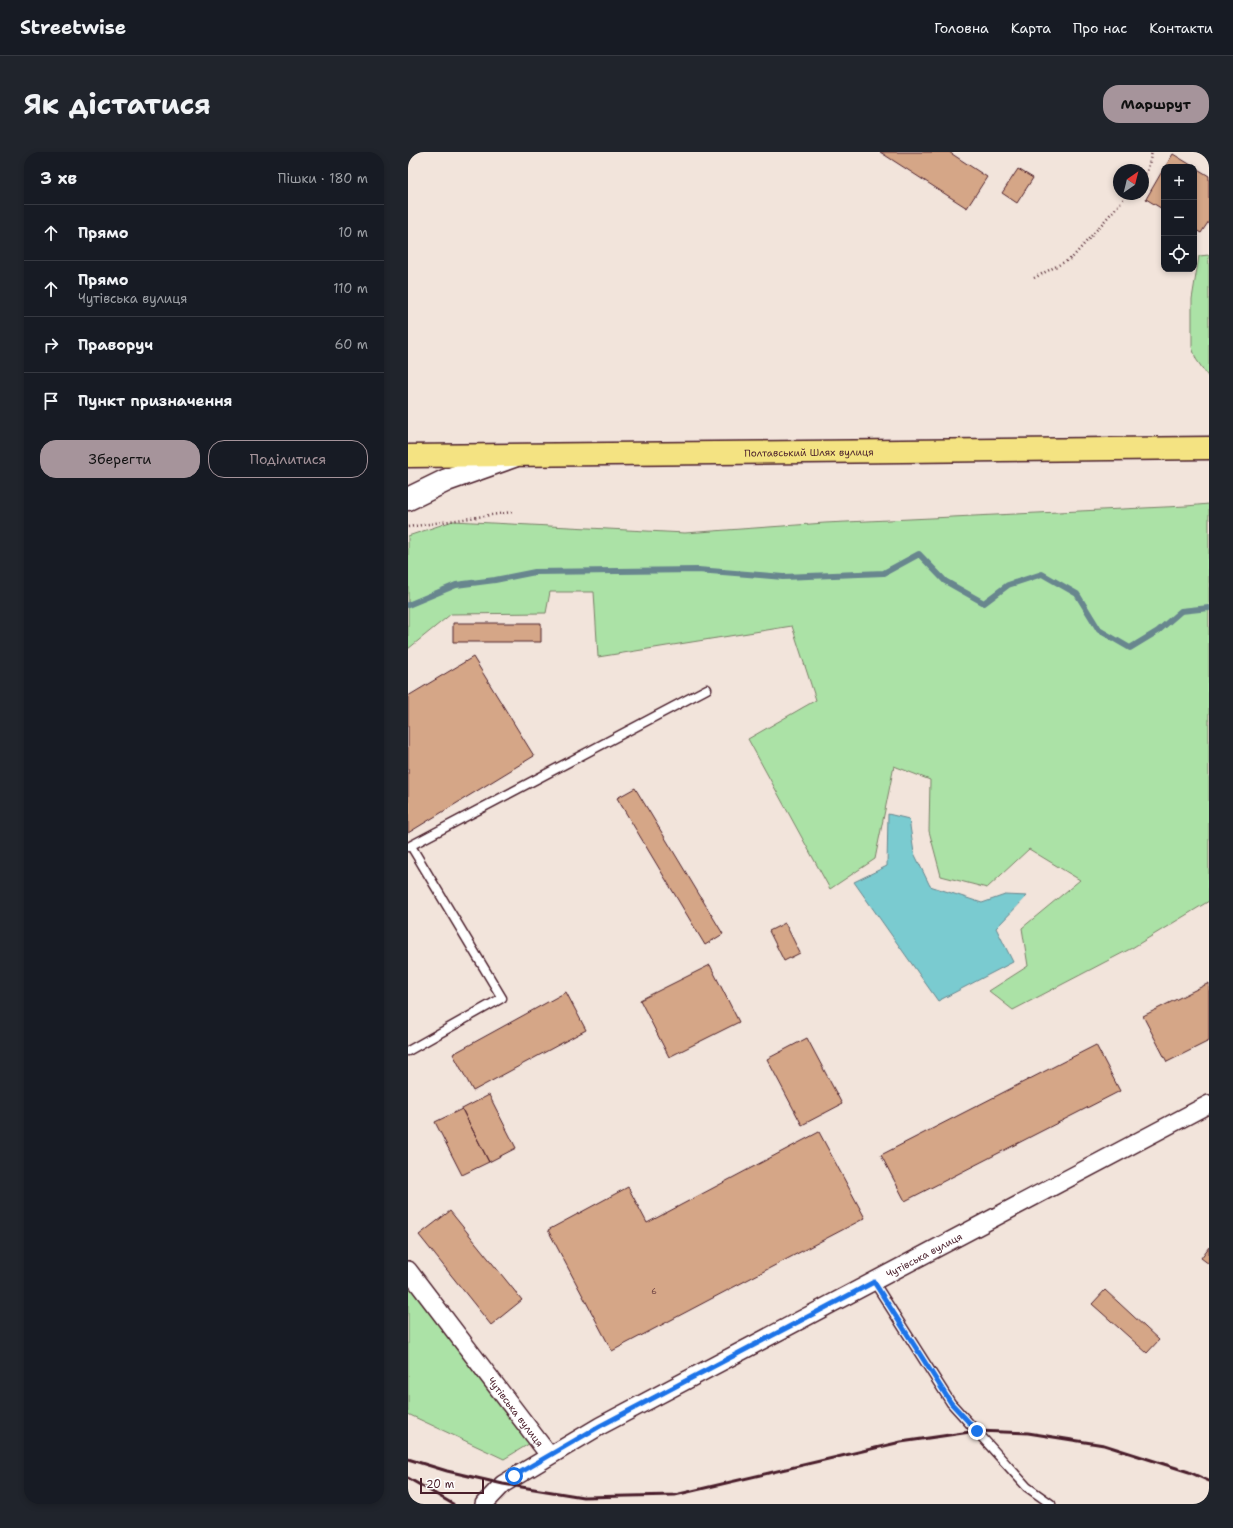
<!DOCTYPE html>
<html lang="uk">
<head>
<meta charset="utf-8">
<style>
	body { margin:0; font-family:"Shantell Sans",sans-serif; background:#20242c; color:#f1f3f6 }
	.controls { position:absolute; right:12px; top:12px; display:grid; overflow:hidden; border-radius:8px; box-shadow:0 2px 6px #0003 }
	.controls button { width:36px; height:36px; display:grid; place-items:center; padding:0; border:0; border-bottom:1px solid #363941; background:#171b24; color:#f1f3f6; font:20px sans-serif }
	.compass { position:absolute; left:705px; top:12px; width:36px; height:36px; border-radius:50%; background:#171b24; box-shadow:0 2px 6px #0003; rotate:35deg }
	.scale { position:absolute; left:12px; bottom:10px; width:64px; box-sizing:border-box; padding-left:4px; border:2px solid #4a1f2b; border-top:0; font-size:11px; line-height:14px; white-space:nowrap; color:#4a1f2b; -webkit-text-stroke:3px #fff; paint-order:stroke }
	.stop { position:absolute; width:12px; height:12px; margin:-9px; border:3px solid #1a73e8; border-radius:50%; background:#fff }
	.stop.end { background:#1a73e8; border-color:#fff; box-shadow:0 1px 4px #0008 }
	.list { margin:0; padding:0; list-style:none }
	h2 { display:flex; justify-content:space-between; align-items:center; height:52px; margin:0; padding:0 16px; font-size:17px }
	h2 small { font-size:13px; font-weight:400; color:#9ea1a6 }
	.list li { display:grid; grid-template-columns:26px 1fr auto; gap:12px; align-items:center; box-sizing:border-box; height:56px; padding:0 16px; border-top:1px solid #363941 }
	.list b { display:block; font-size:15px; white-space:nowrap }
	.list p { margin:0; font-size:13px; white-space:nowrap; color:#9ea1a6 }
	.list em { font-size:13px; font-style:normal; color:#9ea1a6 }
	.actions { display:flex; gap:8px; padding:12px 16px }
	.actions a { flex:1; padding:9px 0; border:1px solid #a6949b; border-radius:16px; text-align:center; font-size:14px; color:#a6949b }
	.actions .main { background:#a6949b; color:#111 }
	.icon { flex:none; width:22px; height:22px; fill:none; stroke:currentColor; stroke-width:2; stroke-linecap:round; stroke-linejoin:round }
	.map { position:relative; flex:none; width:801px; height:1352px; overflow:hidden; border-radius:16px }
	header { display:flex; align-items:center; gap:24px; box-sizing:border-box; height:56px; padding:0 20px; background:#171b24; border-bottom:1px solid #363941 }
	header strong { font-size:19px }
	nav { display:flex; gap:22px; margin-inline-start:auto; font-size:14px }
	.intro { display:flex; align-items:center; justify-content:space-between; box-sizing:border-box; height:96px; padding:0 24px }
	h1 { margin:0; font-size:28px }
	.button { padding:10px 18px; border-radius:16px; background:#a6949b; color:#111; font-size:14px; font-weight:700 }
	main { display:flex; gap:24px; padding:0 24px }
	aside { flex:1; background:#171b24; border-radius:16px; box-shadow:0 2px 6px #0003 }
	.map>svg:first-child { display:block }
</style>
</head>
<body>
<header>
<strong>Streetwise</strong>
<nav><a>Головна</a><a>Карта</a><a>Про нас</a><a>Контакти</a></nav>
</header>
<div class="intro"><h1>Як дістатися</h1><a class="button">Маршрут</a></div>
<main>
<aside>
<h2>3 хв<small>Пішки · 180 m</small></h2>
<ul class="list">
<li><svg class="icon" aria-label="ahead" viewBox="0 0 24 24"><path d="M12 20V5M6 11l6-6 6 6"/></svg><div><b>Прямо</b></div><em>10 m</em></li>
<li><svg class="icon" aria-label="ahead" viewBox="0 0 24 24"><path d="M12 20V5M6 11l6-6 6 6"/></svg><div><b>Прямо</b><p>Чутівська вулиця</p></div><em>110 m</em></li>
<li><svg class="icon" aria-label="right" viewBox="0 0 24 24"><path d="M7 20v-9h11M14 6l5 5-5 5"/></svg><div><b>Праворуч</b></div><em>60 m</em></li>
<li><svg class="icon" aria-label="arrive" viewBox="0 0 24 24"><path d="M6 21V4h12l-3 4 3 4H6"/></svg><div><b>Пункт призначення</b></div></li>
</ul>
<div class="actions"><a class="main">Зберегти</a><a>Поділитися</a></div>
</aside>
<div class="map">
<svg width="801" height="1352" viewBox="0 0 801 1352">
	<rect width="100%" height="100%" fill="#f2e4db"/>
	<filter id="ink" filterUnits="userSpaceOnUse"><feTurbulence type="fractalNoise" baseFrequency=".025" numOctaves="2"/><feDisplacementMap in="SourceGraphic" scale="8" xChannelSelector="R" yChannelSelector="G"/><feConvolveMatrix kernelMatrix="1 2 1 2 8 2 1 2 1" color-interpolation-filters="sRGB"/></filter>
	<g filter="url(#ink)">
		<path fill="#abe2a6" stroke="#7a8068" d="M801,103V226L788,207L784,195V147L791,104Z
			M801,352V749L724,796L605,858L581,839L620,814L614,776L672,728L621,697L579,736L533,724L521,679L522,628L486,614L467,707L422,737L340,587L408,548L384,474L190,505L186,440H142L138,461L43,462L0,497V384L45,369L277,381L417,371L778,354Z
			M0,1116L134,1284L96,1307L0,1262Z"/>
		<path fill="#7acbd0" stroke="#67868e" d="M480,662L501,667L506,701L522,734L574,751L597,743L619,744L588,776L605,810L530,849L446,730L479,714Z"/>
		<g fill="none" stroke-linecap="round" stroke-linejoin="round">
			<path stroke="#67868e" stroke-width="6" d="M0,453L48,433L87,428L127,420L290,418L375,425L476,421L511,402L537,429L576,451L600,433L634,422L669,442L691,478L722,496L750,479L773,459L801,456"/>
		</g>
		<path fill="#d5a687" stroke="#4a1f2b" d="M472,0H541L579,25L559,56Z
			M765,2L801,24V69L793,81L786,77V15H757Z
			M756,16V58L738,47Z
			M610,17L625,26L609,51L594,41Z
			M45,471H133V490H45Z
			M65,505L126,604L0,681V544Z
			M227,636L315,782L297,793L209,646Z
			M377,771L392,801L376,809L361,779Z
			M302,813L331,870L261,905L232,848Z
			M801,831V889L759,910L735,864Z
			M158,840L178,878L65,939L45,902Z
			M399,886L434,952L394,973L359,907Z
			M688,893L712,939L497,1049L473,1003Z
			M81,943L108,996L81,1010L54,957Z
			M54,957L81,1010L54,1023L27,970Z
			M411,980L457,1066L204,1199L140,1078L220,1035L239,1071Z
			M42,1059L114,1148L83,1173L11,1083Z
			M801,1095V1112L793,1106Z
			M697,1138L751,1188L739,1201L684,1152Z"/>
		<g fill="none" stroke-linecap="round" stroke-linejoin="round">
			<defs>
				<path id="service" d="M0,695L299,537
					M0,899L94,846L3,694
					M466,1130L543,1251L619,1335L643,1352"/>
				<g id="minor">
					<path id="s1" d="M0,1118L141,1303"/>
					<path id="s2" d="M76,1352L95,1332L192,1274L801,952"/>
				</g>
				<path id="secondary" d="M0,347L39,328L106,304"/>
				<g id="primary">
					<path id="s3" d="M0,304L801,296"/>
				</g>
			</defs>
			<use href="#service" stroke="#4a1f2b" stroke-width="11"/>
			<use href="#minor" stroke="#4a1f2b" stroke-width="20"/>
			<use href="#secondary" stroke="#4a1f2b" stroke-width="25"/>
			<use href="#primary" stroke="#4a1f2b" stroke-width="25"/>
			<path stroke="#4a1f2b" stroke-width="2.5" stroke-dasharray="1 3" stroke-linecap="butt" d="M735,25L739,20L744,0
				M626,126L664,106L720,42
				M0,375L104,360"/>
			<use href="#service" stroke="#fff" stroke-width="8"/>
			<use href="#minor" stroke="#fff" stroke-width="17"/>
			<use href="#secondary" stroke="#fff" stroke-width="22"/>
			<use href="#primary" stroke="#f4e382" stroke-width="22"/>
			<path stroke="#4a1f2b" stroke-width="3" d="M0,1307L39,1319L95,1332L175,1345L267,1343L493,1290L569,1279L620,1281L696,1293L781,1320L801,1329
				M0,1326L45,1352"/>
		</g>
	</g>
	<g fill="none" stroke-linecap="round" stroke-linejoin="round" filter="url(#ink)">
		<path stroke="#1a73e8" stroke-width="5" d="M106,1324L192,1274L466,1130L543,1251L569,1279"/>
	</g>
	<g text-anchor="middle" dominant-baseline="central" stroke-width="4" stroke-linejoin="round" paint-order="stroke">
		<g font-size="8" fill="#6d4142">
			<text x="246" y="1139">6</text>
		</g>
		<g font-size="10" fill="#4a1f2b" stroke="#fff">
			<text stroke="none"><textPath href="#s3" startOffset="401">Полтавський Шлях вулиця</textPath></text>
			<text stroke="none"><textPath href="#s2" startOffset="507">Чутівська вулиця</textPath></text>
			<text stroke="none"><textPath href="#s1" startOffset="178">Чутівська вулиця</textPath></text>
		</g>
	</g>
</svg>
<div class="controls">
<button>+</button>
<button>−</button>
<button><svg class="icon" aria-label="locate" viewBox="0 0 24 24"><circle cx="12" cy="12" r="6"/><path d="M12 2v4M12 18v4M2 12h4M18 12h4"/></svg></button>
</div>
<svg class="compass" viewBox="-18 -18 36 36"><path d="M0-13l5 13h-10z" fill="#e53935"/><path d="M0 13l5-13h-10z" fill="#9ea1a6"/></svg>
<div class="scale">20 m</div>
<div class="stop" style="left:106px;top:1324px"></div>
<div class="stop end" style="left:569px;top:1279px"></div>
</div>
</main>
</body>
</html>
